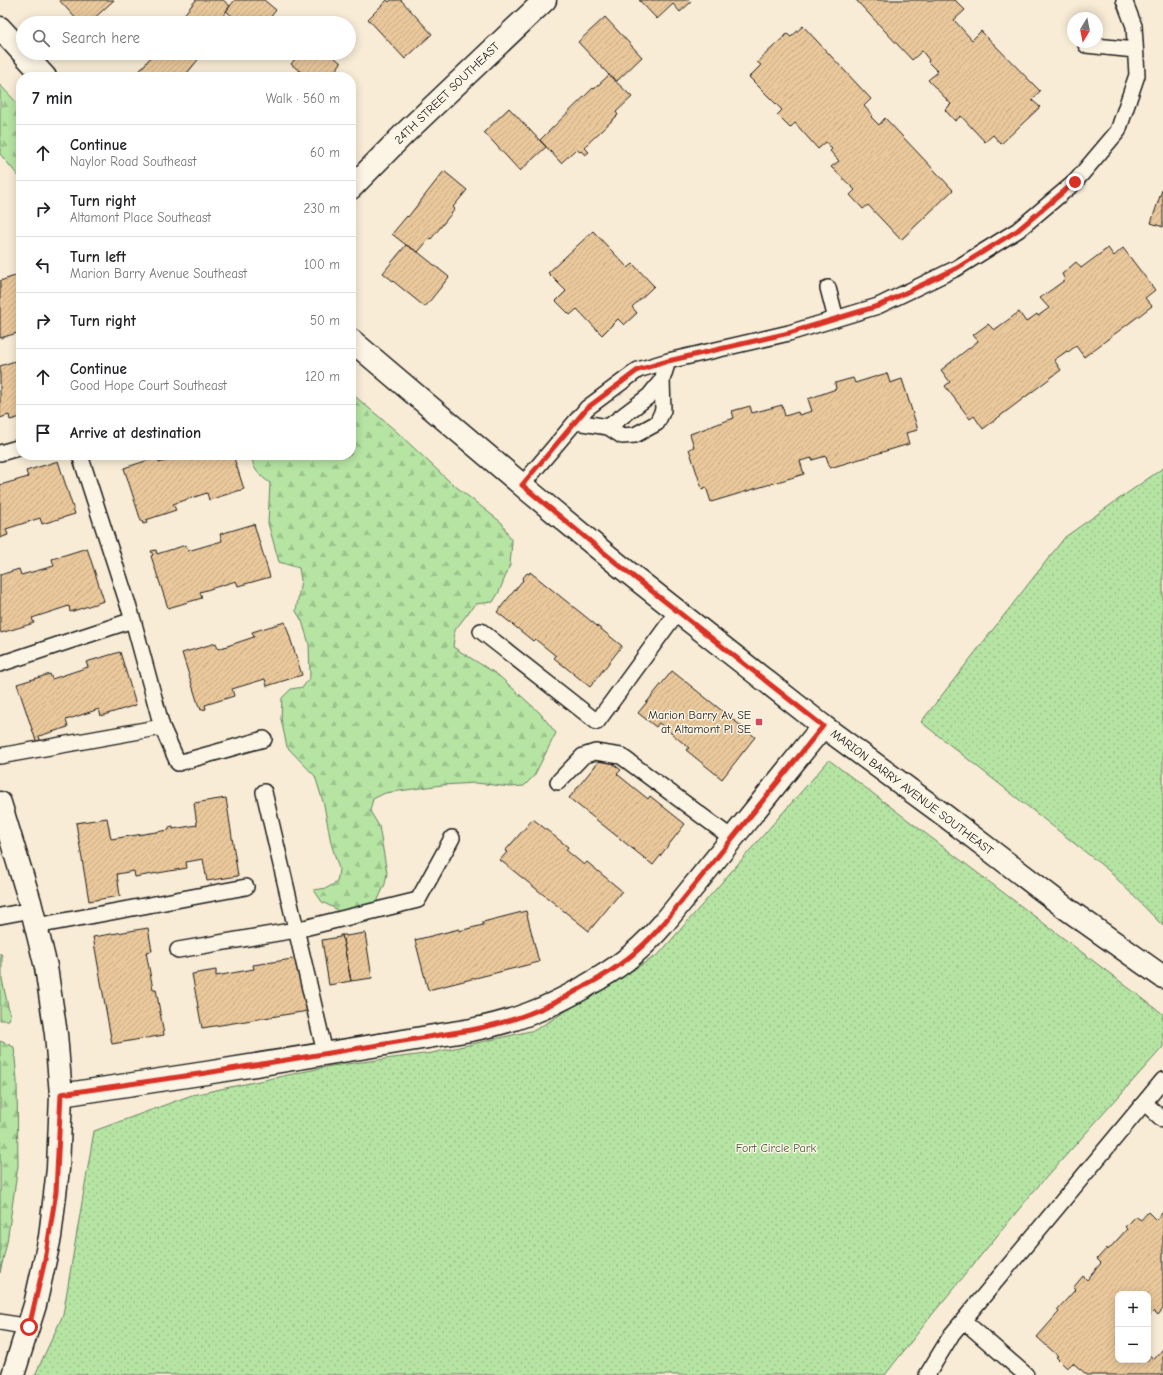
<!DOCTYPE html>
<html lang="en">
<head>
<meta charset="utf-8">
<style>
	body { margin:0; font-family:"Comic Neue",sans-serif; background:#f6f6f6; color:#202124 }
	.controls { position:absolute; right:12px; bottom:12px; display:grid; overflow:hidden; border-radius:8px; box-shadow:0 2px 10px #0003 }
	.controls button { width:36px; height:36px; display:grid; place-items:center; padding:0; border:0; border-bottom:1px solid #e0e0e0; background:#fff; color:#202124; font:20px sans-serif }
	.compass { position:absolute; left:1067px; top:12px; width:36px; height:36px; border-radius:50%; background:#fff; box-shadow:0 2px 10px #0003; rotate:190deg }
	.stop { position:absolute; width:12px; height:12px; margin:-9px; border:3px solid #d93025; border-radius:50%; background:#fff }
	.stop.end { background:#d93025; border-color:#fff; box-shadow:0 1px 4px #0008 }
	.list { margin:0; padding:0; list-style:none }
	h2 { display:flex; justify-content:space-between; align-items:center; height:52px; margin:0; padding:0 16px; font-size:17px }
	h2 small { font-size:13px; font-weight:400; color:#757577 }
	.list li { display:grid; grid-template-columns:26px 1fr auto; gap:12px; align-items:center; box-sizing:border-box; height:56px; padding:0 16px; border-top:1px solid #e0e0e0 }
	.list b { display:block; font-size:15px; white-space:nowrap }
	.list p { margin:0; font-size:13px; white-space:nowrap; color:#757577 }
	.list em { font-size:13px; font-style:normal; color:#757577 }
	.icon { flex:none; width:22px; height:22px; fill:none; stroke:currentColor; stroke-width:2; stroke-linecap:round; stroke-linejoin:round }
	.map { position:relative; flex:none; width:1163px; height:1375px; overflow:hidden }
	.search { position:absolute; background:#fff; box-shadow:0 2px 10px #0003; left:16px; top:16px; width:340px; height:44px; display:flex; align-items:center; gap:10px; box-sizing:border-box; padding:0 14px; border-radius:22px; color:#757577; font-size:15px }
	.panel { position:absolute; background:#fff; box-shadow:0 2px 10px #0003; left:16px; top:72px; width:340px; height:388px; border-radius:16px }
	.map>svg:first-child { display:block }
</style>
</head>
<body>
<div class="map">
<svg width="1163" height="1375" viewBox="0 0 1163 1375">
	<defs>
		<pattern id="forest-firs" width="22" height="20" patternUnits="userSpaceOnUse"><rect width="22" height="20" fill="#b5e4a3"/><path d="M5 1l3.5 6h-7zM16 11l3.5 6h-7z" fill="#9bc38c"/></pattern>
		<pattern id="park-dots" width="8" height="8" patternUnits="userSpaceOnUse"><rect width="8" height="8" fill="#b5e4a3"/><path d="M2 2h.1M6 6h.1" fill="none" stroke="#9bc38c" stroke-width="1.8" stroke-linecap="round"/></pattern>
		<pattern id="building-hatch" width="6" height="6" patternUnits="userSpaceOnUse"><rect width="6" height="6" fill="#eac89b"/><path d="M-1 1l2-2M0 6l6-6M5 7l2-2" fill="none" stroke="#c8ab85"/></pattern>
	</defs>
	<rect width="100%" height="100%" fill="#f8ecd6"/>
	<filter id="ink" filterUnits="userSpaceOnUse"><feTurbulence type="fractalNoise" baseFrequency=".025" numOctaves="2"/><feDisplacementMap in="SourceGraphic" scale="8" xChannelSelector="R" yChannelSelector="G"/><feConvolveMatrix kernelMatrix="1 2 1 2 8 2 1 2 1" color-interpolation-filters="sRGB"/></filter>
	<g filter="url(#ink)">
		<path fill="url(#forest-firs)" stroke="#688060" d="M0,85L21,107V179L0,154Z
			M351,393L396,431L449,481L502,523L512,542L510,565L499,592L493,602L475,604L455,630L453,647L498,675L540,713L556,733L534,776L524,786L510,787L476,783L442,785L385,793L373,799L370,811L379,826L387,873L385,884L368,922L353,925L342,921L336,909L322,902L314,890L327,888L337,882L339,869L331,843L324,805L315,776L287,747L281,719L282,698L291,689L303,687L310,677L309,644L302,621L296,611L301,580L299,568L279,562L268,523L270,483C259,475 252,469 252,455H351Z
			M0,953L2,955V979L10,1016L9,1020H0Z
			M0,1041L14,1047L17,1081L18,1166L7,1242L0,1273Z"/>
		<path fill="url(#park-dots)" stroke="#688060" d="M1163,468V926L1108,870L921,722L1065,537Z
			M829,760L1163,1014V1047L1034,1191L935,1311L885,1375H35L63,1315L94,1131L192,1095L331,1066L432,1053L535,1030L659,954Z"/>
		<path fill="url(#building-hatch)" stroke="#1c1c1c" d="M59,0H114L89,23H80Z
			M196,0H223L230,6L218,23H177Z
			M235,0H264L276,10L266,23H240L226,11Z
			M387,0L389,2L391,0H401L432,34L405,59L368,19Z
			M639,0H689L691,2L680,12L673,4L657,19Z
			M856,0H955L965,10L954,20L972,40L981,31L1040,91L1032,100L1040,107L1001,144L993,135L985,142L961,116L955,121L945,110L951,104L928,80L938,72L928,62L929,60L922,51L912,60Z
			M605,17L642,57L617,81L609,75L578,42Z
			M803,26L871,99L864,106L872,115L871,117L879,125L885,118L953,190L901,240L868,205L863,209L850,195L855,190L831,167L839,161L830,151L832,149L826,142L818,149L795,123L790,128L777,115L782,110L749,77L761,65L757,62L787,34L791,37Z
			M154,53H197L201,56L184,77H140L137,74Z
			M300,53H329L341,63L330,77H307L291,64Z
			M609,75L632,97L616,112L618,115L584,147L589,152L585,155L581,151L580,152L576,149L561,163L540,140L593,88L594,89Z
			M509,108L546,147L520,171L484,132Z
			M444,171L467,190L453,207L455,209L431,239L430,238L418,252L406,245L392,234L407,216L408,217Z
			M1163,187V227L1151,223Z
			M593,231L628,268L633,264L654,286L632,307L637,313L624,325L618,319L602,335L577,309L570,315L556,301L566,291L548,273Z
			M406,245L418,252L449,277L425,307L383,273Z
			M1108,248L1114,256L1123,248L1155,290L1145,298L1152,306L1084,357L1076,346L1068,352L1067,351L1054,360L1061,370L983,429L974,416L970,419L945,386L950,382L941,370L978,341L973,335L988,324L994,330L1019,312L1026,322L1037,314L1038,316L1049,308L1040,298L1065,280L1062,274L1076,262L1081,268Z
			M21,274V332L0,338V281Z
			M21,359V417L10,420L9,415L0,418V366Z
			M887,373L890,383L902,379L918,430L906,433L909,444L830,468L826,456L812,460V458L800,461L804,474L711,502L706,487L702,489L689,449L694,447L690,434L734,418L732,411L750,406L752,413L782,405L785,416L798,412L799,415L812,411L808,399L836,389L835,383L853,378L855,383Z
			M185,455H233L244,489L209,500L207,493L173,504L176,510L146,520L147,523L143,524L142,521H141L124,468L158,457L159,463Z
			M58,461L75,514L42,524L40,518L6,529L8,535L0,538V485L28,477L26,471Z
			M254,524L270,577L238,586L236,581L200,592L202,598L168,608L151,556L153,555L151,551L156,550L157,554L186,545L188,551L222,541L220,534Z
			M87,548L104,601L70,612L69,606L32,618L34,623L1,633L0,629V575L19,569L21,575L54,566L52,559Z
			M530,572L622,646L590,687L554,658L556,656L535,639L533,641L497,612L523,580L522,579L527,573L529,574Z
			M285,622L302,675L267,686L265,679L232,689L234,696L205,705L206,709L201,710L200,707H199L182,653L216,643L218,649L254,637L252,632Z
			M120,652L136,705L101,716L99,709L66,720L68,727L39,736L40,740L36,741L17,684L50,674L52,679L88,667L86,662Z
			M672,671L755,737L722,779L686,750L689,748L659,723L656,727L638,713Z
			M603,756L621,770L617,774L648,799L650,796L685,824L653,865L569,798Z
			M226,798L238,876L207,881L203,859L186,862L187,868L135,877L134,871L117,874L120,896L89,901L76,823L107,818L111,839L169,830V827L173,826V829L197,825L194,803Z
			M533,819L568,847L566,850L584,865L587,862L622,891L589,931L500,860L507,852L505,851Z
			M526,911L539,962L428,990L415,940L459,929V931L483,925V922Z
			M148,928L152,951L146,952L153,989H156L164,1035L112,1044L93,937Z
			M365,933L372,978L351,981L342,935H346V936Z
			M340,935H342L351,981L329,985L322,940L340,937Z
			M299,958L308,1011L202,1028L192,974L216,970V976L254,969L253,965Z
			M1148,1212L1156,1220L1163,1212V1309L1158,1315L1154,1311L1148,1317V1294H1118V1360H1148V1354L1154,1359L1163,1349V1375H1087L1073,1363L1067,1368L1056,1357L1058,1356L1037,1337L1059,1312L1057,1310L1075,1290L1073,1288L1083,1276L1087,1280L1101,1263L1097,1259L1107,1248L1108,1250L1127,1229L1125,1227L1135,1216L1141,1220Z"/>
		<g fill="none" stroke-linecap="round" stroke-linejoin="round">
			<defs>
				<path id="lane" d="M1086,45L1135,50
					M828,288L836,319
					M576,422L608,427L649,396L662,380L668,361
					M608,427L622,436L635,435L657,423L663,410L662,380
					M0,453L21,447
					M522,485L587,408L638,370L668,361L789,333L878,306L957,268L1018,230L1075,182L1118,131L1137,75L1134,26L1124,0
					M481,631L597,722L678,611
					M0,664L133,620
					M162,727L178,763L264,739
					M0,756L162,727L133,620L80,455
					M558,782L583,756L595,752L621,756L733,839
					M264,792L325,1053
					M0,916L32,910
					M36,926L246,887
					M178,950L296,930L418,900L452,838
					M1145,1103L1163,1120
					M964,1321L1026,1375
					M0,1322L29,1327
					M927,1375L952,1334L1163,1080"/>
				<path id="street" d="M351,188L404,134L545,0
					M61,1095L206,1073L471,1030C513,1022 546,1009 583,988C589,984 595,981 601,977C625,963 646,944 664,923L823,726"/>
				<path id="secondary" d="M0,28L45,77
					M351,340L529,491L620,566L823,726L944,815L1067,909L1163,977
					M0,803L30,902L46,967L56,1034L61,1095L58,1169L50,1237L35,1305L13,1375"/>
			</defs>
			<use href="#lane" stroke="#1c1c1c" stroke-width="18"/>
			<use href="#street" stroke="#1c1c1c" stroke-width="25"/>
			<use href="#secondary" stroke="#1c1c1c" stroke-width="25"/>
			<use href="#lane" stroke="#fcf5e5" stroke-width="15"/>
			<use href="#street" stroke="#fcf5e5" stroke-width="22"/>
			<use href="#secondary" stroke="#fcf5e5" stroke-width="22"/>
		</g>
	</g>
	<g fill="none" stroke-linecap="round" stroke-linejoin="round" filter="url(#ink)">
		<path stroke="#d93025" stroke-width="5" d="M29,1327L45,1260L56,1192L61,1094L206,1073L471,1030C513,1022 546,1009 583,987C589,984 595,981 601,977C625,963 646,944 664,923L823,726L620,566L522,485L587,408L638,370L668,361L789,333L878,306L957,268L1018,230L1075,182"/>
	</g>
	<rect fill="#d1495b" stroke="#fcf5e5" stroke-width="1.5" x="755" y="718" width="8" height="8" rx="2"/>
	<g text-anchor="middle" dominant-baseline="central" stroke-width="3" stroke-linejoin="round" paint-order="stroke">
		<g font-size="12" fill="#1c1c1c" stroke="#fcf5e5">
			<text transform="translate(447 93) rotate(-44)">24TH STREET SOUTHEAST</text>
			<text transform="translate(912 792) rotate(37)">MARION BARRY AVENUE SOUTHEAST</text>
		</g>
		<g font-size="12" fill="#1c1c1c" stroke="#fcf5e5" text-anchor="end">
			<text x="751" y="715">Marion Barry Av SE<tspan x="751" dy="14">at Altamont Pl SE</tspan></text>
		</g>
		<g font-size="12" fill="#4a5844" stroke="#fcf5e5">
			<text x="776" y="1148">Fort Circle Park</text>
		</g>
	</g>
</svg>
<div class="controls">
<button>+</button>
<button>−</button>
</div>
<svg class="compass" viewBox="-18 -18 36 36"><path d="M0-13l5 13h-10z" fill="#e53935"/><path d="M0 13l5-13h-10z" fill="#757577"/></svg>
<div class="stop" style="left:29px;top:1327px"></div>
<div class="stop end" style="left:1075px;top:182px"></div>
<div class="search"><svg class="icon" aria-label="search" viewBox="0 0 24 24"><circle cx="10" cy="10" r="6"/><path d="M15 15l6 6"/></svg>Search here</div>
<section class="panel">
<h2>7 min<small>Walk · 560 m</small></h2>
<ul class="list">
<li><svg class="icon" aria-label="ahead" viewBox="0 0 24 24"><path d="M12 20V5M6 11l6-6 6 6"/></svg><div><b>Continue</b><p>Naylor Road Southeast</p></div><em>60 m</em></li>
<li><svg class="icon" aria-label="right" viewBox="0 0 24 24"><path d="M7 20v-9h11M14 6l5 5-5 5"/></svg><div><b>Turn right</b><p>Altamont Place Southeast</p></div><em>230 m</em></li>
<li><svg class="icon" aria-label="left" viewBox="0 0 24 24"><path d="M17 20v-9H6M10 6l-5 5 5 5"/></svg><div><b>Turn left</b><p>Marion Barry Avenue Southeast</p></div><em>100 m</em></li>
<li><svg class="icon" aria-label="right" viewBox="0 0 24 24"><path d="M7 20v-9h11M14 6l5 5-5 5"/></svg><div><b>Turn right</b></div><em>50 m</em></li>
<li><svg class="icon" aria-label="ahead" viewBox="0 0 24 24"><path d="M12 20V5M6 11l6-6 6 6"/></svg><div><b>Continue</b><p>Good Hope Court Southeast</p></div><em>120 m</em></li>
<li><svg class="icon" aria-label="arrive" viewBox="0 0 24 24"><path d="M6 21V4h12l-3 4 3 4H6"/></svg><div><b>Arrive at destination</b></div></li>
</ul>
</section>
</div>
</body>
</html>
